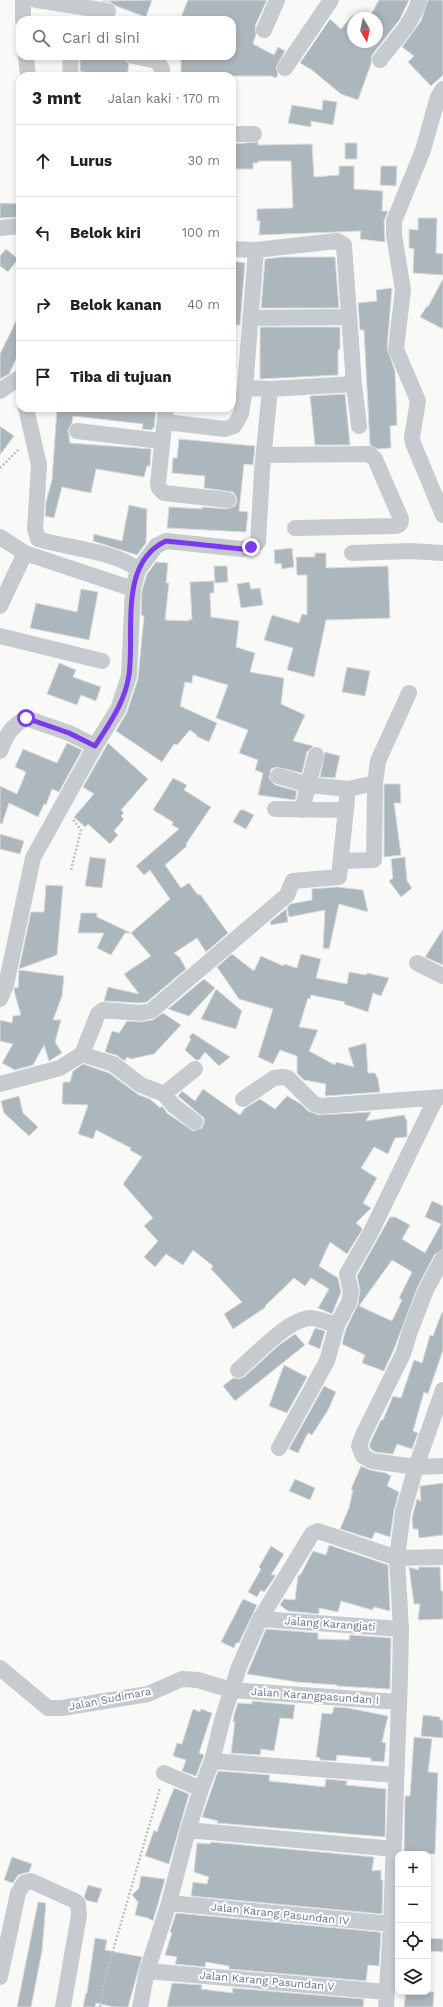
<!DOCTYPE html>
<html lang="id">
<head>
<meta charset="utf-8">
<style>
	body { margin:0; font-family:"Work Sans",sans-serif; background:#f2f2f2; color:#202124 }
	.controls { position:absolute; right:12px; bottom:12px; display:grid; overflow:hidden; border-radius:8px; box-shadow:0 2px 6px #0003 }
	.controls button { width:36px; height:36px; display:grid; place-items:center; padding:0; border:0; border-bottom:1px solid #e0e0e0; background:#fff; color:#202124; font:20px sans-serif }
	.compass { position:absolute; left:347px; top:12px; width:36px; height:36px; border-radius:50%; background:#fff; box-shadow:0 2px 6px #0003; rotate:171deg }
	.stop { position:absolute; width:12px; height:12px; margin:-9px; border:3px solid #7c3aed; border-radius:50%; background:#fff }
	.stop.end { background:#7c3aed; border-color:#fff; box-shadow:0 1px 4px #0008 }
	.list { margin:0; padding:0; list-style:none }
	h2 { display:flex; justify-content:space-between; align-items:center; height:52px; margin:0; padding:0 16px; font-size:17px }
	h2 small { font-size:13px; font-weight:400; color:#757577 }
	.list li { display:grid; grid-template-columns:26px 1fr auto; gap:12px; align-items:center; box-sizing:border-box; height:72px; padding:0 16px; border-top:1px solid #e0e0e0 }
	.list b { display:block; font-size:15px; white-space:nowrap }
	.list em { font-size:13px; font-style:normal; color:#757577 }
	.icon { flex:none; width:22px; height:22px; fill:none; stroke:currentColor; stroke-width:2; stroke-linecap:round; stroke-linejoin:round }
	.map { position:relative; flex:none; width:443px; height:2007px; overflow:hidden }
	.search { position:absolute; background:#fff; box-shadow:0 2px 6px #0003; left:16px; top:16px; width:220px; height:44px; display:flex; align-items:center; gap:10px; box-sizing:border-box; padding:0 14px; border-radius:12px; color:#757577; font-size:15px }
	.panel { position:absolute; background:#fff; box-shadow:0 2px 6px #0003; left:16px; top:72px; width:220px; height:340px; border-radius:12px }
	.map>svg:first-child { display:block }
</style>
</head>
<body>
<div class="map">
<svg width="443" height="2007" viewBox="0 0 443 2007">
	<rect width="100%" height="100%" fill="#f9faf7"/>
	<path fill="#acb6bd" stroke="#dbdcd9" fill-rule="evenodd" d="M152,0L146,17L116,6L110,2L102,1Z
		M188,0H267L255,26L256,34L253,44L274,55L278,47L285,51L276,67L278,74L276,78L271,76H181V56H232V20H180Z
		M379,0H409L400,19L372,55L371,64L358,100L341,94L312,70L300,63L330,19L341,29L353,15V42H377V18H369Z
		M428,0H443V75L431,86L408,62L414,56L402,47L421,21Z
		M80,56H124V59L129,64L127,76H101L80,71Z
		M323,100L337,102L333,125L311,121V127L288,123L292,105L322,110Z
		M258,142V145L312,144L314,177L339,175V166H354V189L383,191L382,211H388L384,221L385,242L360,239L361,231L259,235L260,221H257V209L293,208L291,161H258V163H253V169H232V144Z
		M345,143H357V159H345Z
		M381,166H397L396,186L380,185Z
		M0,203L20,204V217L0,218Z
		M418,218H437L436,253L443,254V275L413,273L414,249L409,248V229L418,230Z
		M6,249L18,259L8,272L0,266V256Z
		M283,257H335L339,308H261L265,259Z
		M232,261L245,263L240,325H232Z
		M443,279V329L420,317L427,306L428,307Z
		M392,288L387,348L395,371L397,425L390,426L391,448L377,449L370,445L364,330H360L358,303L377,301L376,290Z
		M20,313V350L9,374L0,379V354Z
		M260,327H340V349L338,350V375L260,379Z
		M345,394L350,445H315L310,396Z
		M57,408L156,409L154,428H152V430L142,429L143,424L73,416L72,423L68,430L70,443L151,449L150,466H147L144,477L96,469L91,493L62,487L54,518L45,516L46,502L52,480Z
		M0,426L14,436L0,455Z
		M179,439L255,446L253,465L244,464L239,511L248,512L246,532L167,528L169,507L202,509V507L227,509L235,506L237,501L236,496L233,492L204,488L205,476L172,473L173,458H177Z
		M129,505L147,509L146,543L137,555L93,541L94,534L122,541Z
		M292,548L294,567L282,569L281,563L275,564L274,550Z
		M315,553H326V568L388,566L390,618L326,620L314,677L287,670L293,648L264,640L272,615L299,623L302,614L307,615V575H297L296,557H315Z
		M156,562L168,563L166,583H169L165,620L189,621V619L192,620L190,582L214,581V593H210L211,617L239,621L236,647L255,653L250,672L284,678L281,704L305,715L293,741L313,746L307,752L302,773L276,767L271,769L269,778L275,785L297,791L295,800L258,795L263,773L255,770L258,760L239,753L248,730L216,718L228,685L193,675L192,683L185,682L180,706L217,723L209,742L196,736L197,735L190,730L177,745L174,744L162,762L116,731L127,712L138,679L144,616L141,615L142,590L147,574Z
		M214,566H227L228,582L215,583Z
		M249,582L251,589L260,588L263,605L241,608L237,584Z
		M81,589L98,592L89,640L30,628L36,603L77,612Z
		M59,663L76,670L73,677L101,687L96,701L81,695L77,705L47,694Z
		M347,667L370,671L365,696L342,692Z
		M67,743L82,750L59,792L52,789L46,805L44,804L38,817L9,803L2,824L0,823V786L17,794L26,772L15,767L23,749L57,763Z
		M108,743L148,779L121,810L124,813L121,816L124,819L114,831L118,835L110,844L88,824L85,827L74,817L94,794L83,787Z
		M325,752L340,756L335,778L320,777Z
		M173,778L187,785L184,790L211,807L186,844L187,846L165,865L181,888L189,883L198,895L200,894L228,933L206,952L197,938L174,953L180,958L186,969L147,1002L140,1003L104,1001L108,987L139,994L124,974L151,956L131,933H125L111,955L97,948L104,933H78L81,913H97V917L131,933L170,899L150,870L144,875L136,866L179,829L172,825L173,822L153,810Z
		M384,784H400L401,803H394L401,855L384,857Z
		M240,810H244L254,815L246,829L233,822Z
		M0,834L24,841L20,854L0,849Z
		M90,857L106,859L102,888L85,886Z
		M405,857L407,881L412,888L401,897L389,881L393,878L391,859Z
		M46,885L63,886L57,955L19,969L31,912H44Z
		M337,887L363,890L368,912L339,904L329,949L323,948L325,910L289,917L287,908L290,904L312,900V889Z
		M286,909L288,922L271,925L270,922Z
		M443,929V965L425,957Z
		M232,954L254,971L261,956L283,966L284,964L297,968L301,954L321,959L316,978L347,984L349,972L366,975L367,973L389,978L381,996L373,993L368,1012L344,1004L345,1002L311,995L310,999L308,998L299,1027L318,1030L309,1051L335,1065L336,1062L354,1067L348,1048L366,1043L368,1073H375L378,1079L380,1092L325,1096L326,1084L304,1080L297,1073V1056L280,1050L273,1064L258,1057L273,1009L239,999L217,967Z
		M19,970L64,976L62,996L53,1020H61L55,1042L62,1053L49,1061L44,1045L33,1065L15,1070L2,1063L13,1044L0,1041V1020L12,1023L13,1016L21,1015L14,991L15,987L18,988Z
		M204,979L215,988L189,1016L168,1009Z
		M216,989L242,1011L236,1029L201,1019Z
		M163,1013L181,1025L154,1054L131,1059L127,1057L125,1061L116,1055L105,1052L112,1031L119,1033L127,1021L139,1022L153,1020Z
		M193,1033L194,1034L230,1057L219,1066L205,1052L199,1060H196L185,1050L191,1039L189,1037Z
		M83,1064L109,1073L139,1095L150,1099L160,1108L162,1106L167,1113L193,1131L202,1128L204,1123V1118L178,1096L182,1091L195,1101L203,1089L240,1115L245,1108L260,1099L275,1109L287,1096L301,1104L308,1111L319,1115L371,1112L366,1121L404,1115L407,1121V1137L395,1138L388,1154L374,1147L361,1168L377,1178L363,1203L371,1208L356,1223L362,1228V1230L347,1254L330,1242L319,1266L338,1278L341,1292L332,1314L318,1308L329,1289L311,1278L305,1286L294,1278L265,1306L266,1307L233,1329L224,1314L242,1302L211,1269L213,1266L193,1250L183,1265L166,1254L155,1267L144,1257L158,1241L144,1226L153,1218L123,1184L142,1157L130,1150L131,1148L96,1130L93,1139L78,1134L88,1105L62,1104L63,1082H70L73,1071Z
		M19,1096L23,1113L38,1127L29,1136L4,1113L1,1101Z
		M432,1201L443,1206V1249L435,1254L418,1286L394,1349L384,1371L362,1363L365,1355L342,1344L346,1329L358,1304L360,1290L357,1276L390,1217H395L410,1225L402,1239L425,1253L441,1224L425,1217ZM392,1260L412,1272L399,1298L402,1300L392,1321L359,1306Z
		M442,1312L443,1313V1350L428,1394L424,1392L413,1431L418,1433L412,1449L397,1444L393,1454L375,1452L371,1449L369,1446L372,1439L381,1420H383L393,1396L401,1398L414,1360L422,1363L430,1335L433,1336Z
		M315,1328L325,1331L320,1349L308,1344Z
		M295,1334L305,1345L235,1401L223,1386L233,1378L239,1379L244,1377L278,1346Z
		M284,1365L307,1377L287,1413L269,1406Z
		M324,1386L336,1392L328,1410L312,1435L308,1433L298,1453L289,1449Z
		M361,1466L370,1470L386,1473L391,1476L387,1486L399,1492L394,1511L390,1537L375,1532L372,1539L340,1529L349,1508L353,1490L351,1489Z
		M295,1479L315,1488L310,1500L289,1491Z
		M443,1483V1535L419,1538L418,1529H413L412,1518L417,1499L421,1501L420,1486Z
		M329,1545L388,1565L390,1611L374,1607L372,1610L341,1601L338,1612L319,1608V1614L288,1611L280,1605L284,1599L295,1600L298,1576L301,1574L313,1551L326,1555Z
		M271,1546L284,1554L271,1575H276L270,1584L264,1592L261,1590L257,1597L248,1592L261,1569L259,1567Z
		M409,1567L419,1570L418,1567H440L441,1591H443V1619L418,1620L420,1604H414Z
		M243,1599L257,1605L239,1643H236L234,1648L221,1642Z
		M266,1629L318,1633V1639L349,1640L350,1635L391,1638L390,1689L337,1686V1685L297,1682L247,1674Z
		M252,1701L295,1705L293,1719L280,1718L274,1751L261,1749L260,1755L231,1753L235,1722H233L234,1715L238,1703L252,1704Z
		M334,1707L348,1708L388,1716L382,1742L386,1743L384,1762L371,1761V1758L337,1755L336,1761L320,1760V1758L316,1757L322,1713L332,1714Z
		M193,1709L200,1712L201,1709L212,1713L199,1753L204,1755L196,1776L182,1771L186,1760L173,1756L177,1743L182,1744Z
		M423,1715L440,1717V1720H443V1738L421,1736Z
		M414,1737L432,1739L428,1772L438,1773L435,1854H404L405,1796H410Z
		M218,1771L270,1775L269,1781L325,1787L326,1779L347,1781L346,1785L386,1789L385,1837L217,1823L218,1821L202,1817Z
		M174,1788L189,1794L169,1864L145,1856L154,1830L157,1832L159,1826Z
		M211,1842L374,1857L372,1871L381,1870V1880H383L382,1914L191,1896L193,1882L207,1884L209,1877L194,1872L197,1843L210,1844Z
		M12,1857L32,1864L29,1872L18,1875L13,1883L4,1880Z
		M141,1876L165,1879L153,1921L148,1918L135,1915L138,1902L132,1895L139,1888Z
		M88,1885L102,1889L97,1903L86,1900L84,1897Z
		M38,1902L46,1903L42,1951L31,2007H17Z
		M176,1913L379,1932L381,1933L379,1966L368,1965L366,1981L229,1969V1966L206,1962L205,1967L175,1964L177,1957L165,1955L172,1933L170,1932Z
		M95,1938L107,1940L105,1950L142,1957L128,2007H114L96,2003L95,2007H83L86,1993H87Z
		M428,1938L443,1939V1952L428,1951Z
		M172,1983L202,1985L201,1989L233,1993L232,1988L364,1999L363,2007H167Z
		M406,1992H434L433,2007H404Z"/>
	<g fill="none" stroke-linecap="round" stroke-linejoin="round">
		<path stroke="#bec1c4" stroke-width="2.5" stroke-dasharray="2 2" stroke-linecap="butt" d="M0,468L20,448
			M71,870L81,830L72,818
			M100,2007L104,1982L160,1788"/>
		<path stroke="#c6cbcf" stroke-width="16" d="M23,0V20
			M36,0L108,11
			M264,30L277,0
			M26,56L28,76
			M133,56L157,61L162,69V76
			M380,60C393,42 414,22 419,0
			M285,68L331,0
			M70,76L71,56
			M443,89L438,97L423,150L394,221V235L403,290L396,349L418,401L412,437L413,443L443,515
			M232,134H254
			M0,228L20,226
			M256,250L337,241L344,245L354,384L359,426
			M250,318L349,317
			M245,388L270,389L354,384
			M0,391L19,378
			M26,408L39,465L35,529L38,539C66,548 117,551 138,570
			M166,408L158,483L159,488L164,493L228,500
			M165,422L225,429L234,426L241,414L245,388L256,250L232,249
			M77,431L161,441
			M264,455L369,454L375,459L401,519L400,524L396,526L295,528
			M0,537L25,553
			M352,553L411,551L443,553
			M0,606L25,553L133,589
			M0,636L102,661
			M0,751C6,736 11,726 26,718L69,733L95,746
			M278,776L309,785L348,789L375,783
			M275,809L346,810
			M302,810L316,755
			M341,861L374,860L375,783L378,761L409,693
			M417,963L443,976
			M0,999L6,985L33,858L95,746L118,709L129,676L133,589L138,570L156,546L166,541L242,549L251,547L258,542L262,471L270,389
			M82,1054L113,1064L141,1085L164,1094L173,1105L195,1122
			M0,1084L60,1068L82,1054L98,1014L103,1010L140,1013L151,1011L287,895L293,881L339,877L348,789
			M164,1094L195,1069
			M243,1099L274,1078L282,1077L288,1078L314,1104L321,1106L443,1097
			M443,1258L426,1290L410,1331L403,1354L363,1435L359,1446L363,1456L372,1461L416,1467L443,1390
			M238,1370C255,1356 288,1319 310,1318C318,1318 329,1323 337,1325
			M279,1448L327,1361L337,1325L349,1302L351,1292L347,1274L370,1234L436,1098
			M443,1466L416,1467L403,1512L397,1558L443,1557
			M260,1619L401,1629
			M0,1668L48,1708H62L148,1694L182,1679L198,1680L231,1690L399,1702
			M212,1761L396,1775
			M164,1773L201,1789
			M188,1830L394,1849
			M169,1903L391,1924
			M147,1971L387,1992
			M0,1977L18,1893L24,1883L31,1881L75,1901L78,1904L79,1915L63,2007
			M140,2007L147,1971L169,1903L188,1830L201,1789L212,1761L223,1717L239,1667L260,1619L312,1534L318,1531L397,1558L401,1629L400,1677L391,1924L386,2007"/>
	</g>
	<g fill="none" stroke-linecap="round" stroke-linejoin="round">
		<path stroke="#7c3aed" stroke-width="5" d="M26,718L69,733L95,746C109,724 125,702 129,675C135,632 118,563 166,541L242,549L251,547"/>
	</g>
	<g text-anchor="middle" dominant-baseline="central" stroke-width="4" stroke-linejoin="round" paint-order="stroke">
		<g font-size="11" fill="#65788b" stroke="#fff">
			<text transform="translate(330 1624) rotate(4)">Jalang Karangjati</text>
			<text transform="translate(315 1696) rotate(4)">Jalan Karangpasundan I</text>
			<text transform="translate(110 1699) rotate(-11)">Jalan Sudimara</text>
			<text transform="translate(280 1914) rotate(6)">Jalan Karang Pasundan IV</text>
			<text transform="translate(267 1981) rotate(5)">Jalan Karang Pasundan V</text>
		</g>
	</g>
</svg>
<div class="controls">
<button>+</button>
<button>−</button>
<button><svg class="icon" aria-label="locate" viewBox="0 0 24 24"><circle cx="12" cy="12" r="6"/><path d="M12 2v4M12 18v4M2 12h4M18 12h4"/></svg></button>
<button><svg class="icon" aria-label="layers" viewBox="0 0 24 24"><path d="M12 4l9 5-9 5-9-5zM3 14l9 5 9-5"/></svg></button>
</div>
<svg class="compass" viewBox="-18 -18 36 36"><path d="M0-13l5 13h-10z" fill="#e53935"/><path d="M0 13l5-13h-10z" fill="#757577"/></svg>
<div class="stop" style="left:26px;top:718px"></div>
<div class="stop end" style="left:251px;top:547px"></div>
<div class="search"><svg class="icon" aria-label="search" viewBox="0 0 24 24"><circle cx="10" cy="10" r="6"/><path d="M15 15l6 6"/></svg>Cari di sini</div>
<section class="panel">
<h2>3 mnt<small>Jalan kaki · 170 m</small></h2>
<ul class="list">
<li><svg class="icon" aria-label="ahead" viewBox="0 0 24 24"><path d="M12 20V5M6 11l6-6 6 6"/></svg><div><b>Lurus</b></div><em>30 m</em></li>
<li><svg class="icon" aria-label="left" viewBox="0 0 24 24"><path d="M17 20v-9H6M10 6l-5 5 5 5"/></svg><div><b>Belok kiri</b></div><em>100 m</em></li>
<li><svg class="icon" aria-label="right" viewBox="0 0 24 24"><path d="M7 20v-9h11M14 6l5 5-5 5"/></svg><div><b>Belok kanan</b></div><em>40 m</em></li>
<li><svg class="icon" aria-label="arrive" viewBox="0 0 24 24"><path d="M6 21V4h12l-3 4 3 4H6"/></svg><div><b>Tiba di tujuan</b></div></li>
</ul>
</section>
</div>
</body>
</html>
